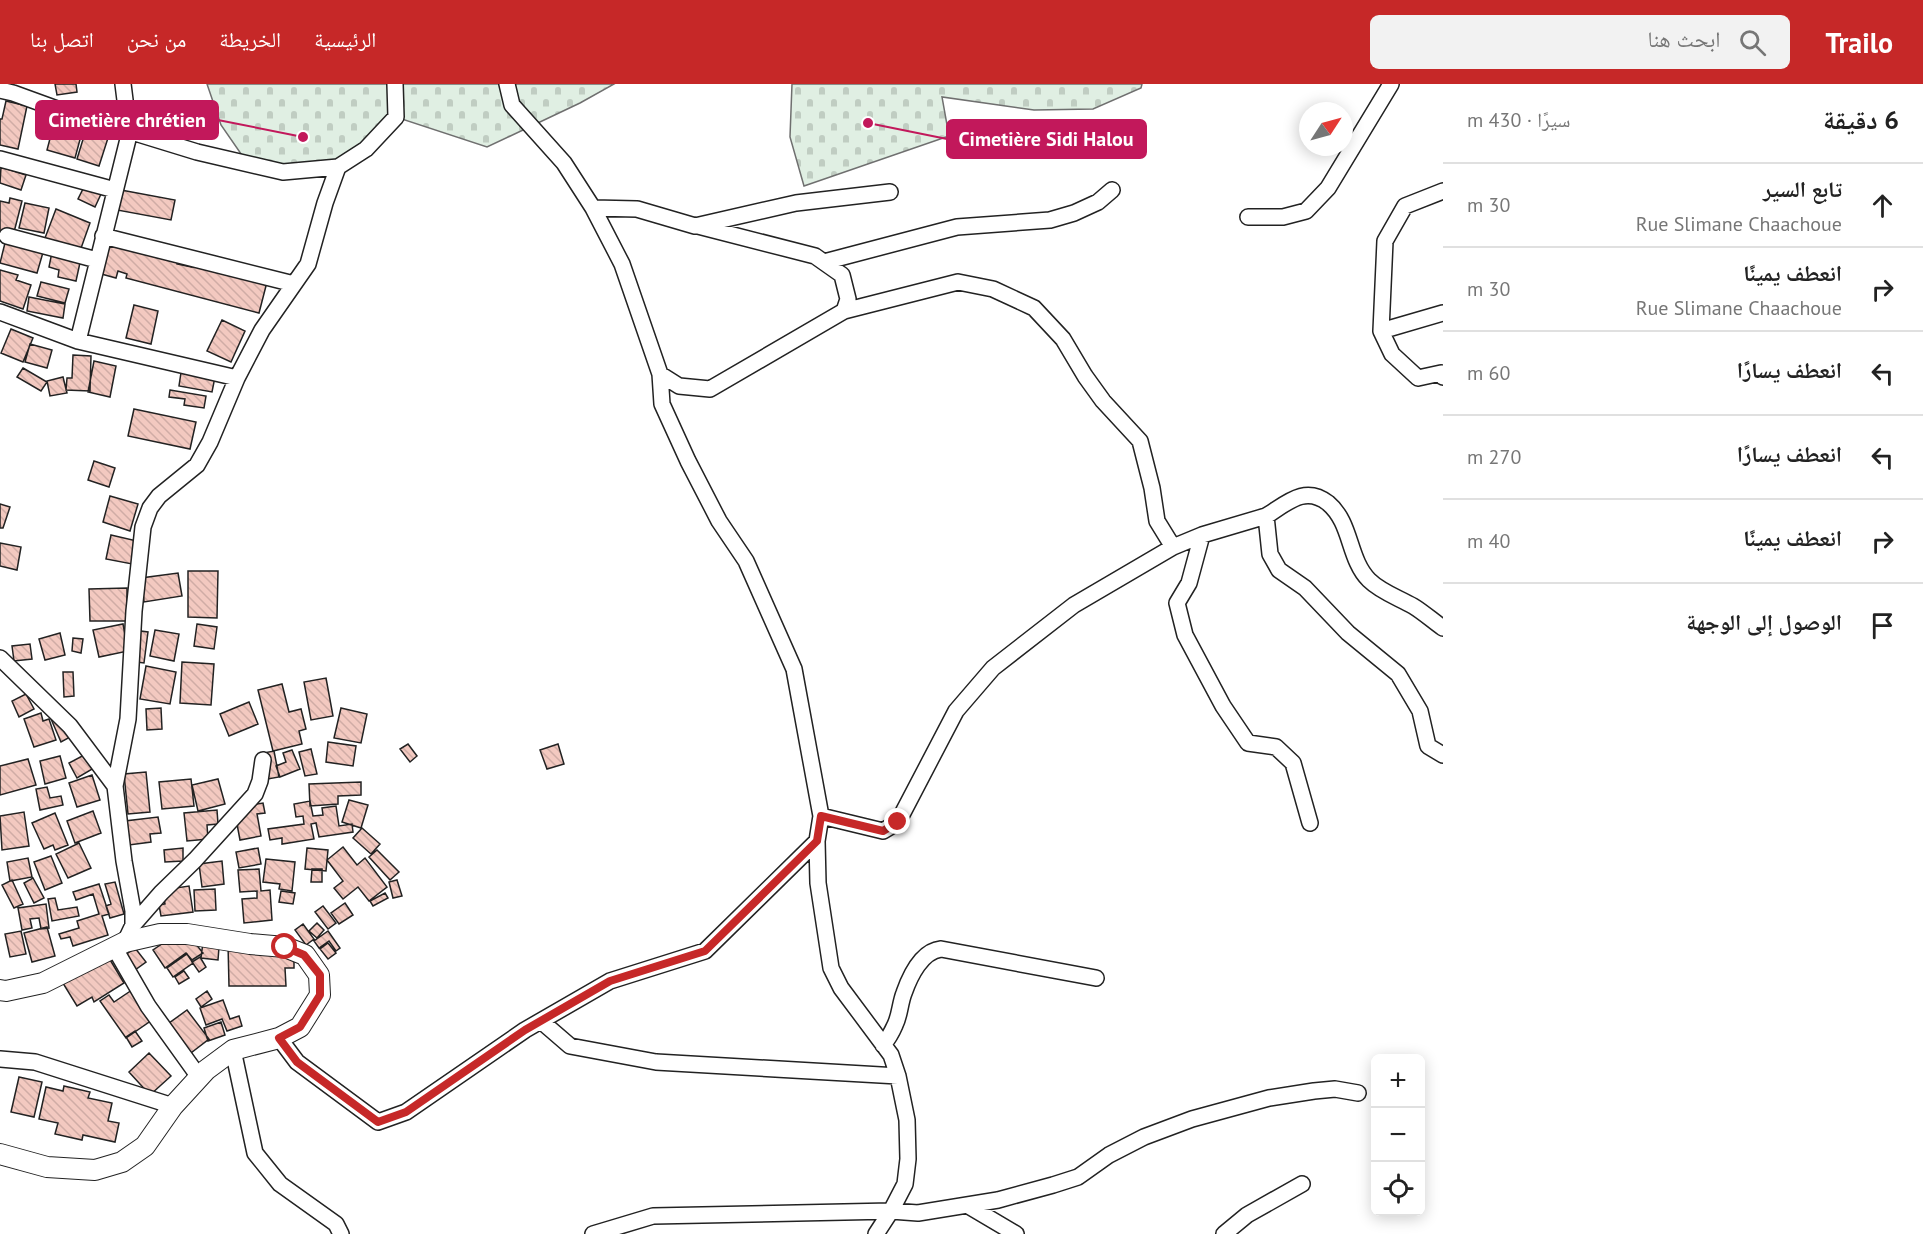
<!DOCTYPE html>
<html lang="ar">
<head>
<meta charset="utf-8">
<style>
	body { margin:0; font-family:"PT Sans","Noto Naskh Arabic",sans-serif; background:#f2f2f2; color:#222; direction:rtl }
	.controls { position:absolute; right:18px; bottom:18px; display:grid; overflow:hidden; border-radius:9px; box-shadow:0 3px 15px #0003 }
	.controls button { width:54px; height:54px; display:grid; place-items:center; padding:0; border:0; border-bottom:2px solid #e0e0e0; background:#fff; color:#222; font:30px sans-serif }
	.compass { position:absolute; left:1299px; top:18px; width:54px; height:54px; border-radius:50%; background:#fff; box-shadow:0 3px 15px #0003; rotate:54deg }
	.stop { position:absolute; width:18px; height:18px; margin:-14px; border:4px solid #c62828; border-radius:50%; background:#fff }
	.stop.end { background:#c62828; border-color:#fff; box-shadow:0 2px 6px #0008 }
	.list { margin:0; padding:0; list-style:none }
	h2 { display:flex; justify-content:space-between; align-items:center; height:78px; margin:0; padding:0 24px; font-size:26px }
	h2 small { font-size:20px; font-weight:400; color:#767676 }
	.list li { display:grid; grid-template-columns:39px 1fr auto; gap:18px; align-items:center; box-sizing:border-box; height:84px; padding:0 24px; border-top:2px solid #e0e0e0 }
	.list b { display:block; font-size:22px; white-space:nowrap }
	.list p { margin:0; font-size:20px; white-space:nowrap; color:#767676 }
	.list em { font-size:20px; font-style:normal; color:#767676 }
	.icon { flex:none; width:33px; height:33px; fill:none; stroke:currentColor; stroke-width:2; stroke-linecap:round; stroke-linejoin:round }
	.map { position:relative; flex:none; width:1443px; height:1150px; overflow:hidden; direction:ltr }
	header { display:flex; align-items:center; gap:36px; box-sizing:border-box; height:84px; padding:0 30px; background:#c62828; color:#fff }
	header strong { font-size:28px }
	nav { display:flex; gap:33px; margin-inline-start:auto; font-size:21px }
	.search { width:420px; height:54px; background:#f2f2f2; display:flex; align-items:center; gap:15px; box-sizing:border-box; padding:0 21px; border-radius:9px; color:#767676; font-size:22px }
	main { display:flex }
	aside { flex:1; background:#fff }
	.map>svg:first-child { display:block }
</style>
</head>
<body>
<header>
<strong>Trailo</strong>
<div class="search"><svg class="icon" aria-label="search" viewBox="0 0 24 24"><circle cx="10" cy="10" r="6"/><path d="M15 15l6 6"/></svg>ابحث هنا</div>
<nav><a>الرئيسية</a><a>الخريطة</a><a>من نحن</a><a>اتصل بنا</a></nav>
</header>
<main>
<aside>
<h2>6 دقيقة<small>سيرًا · 430 m</small></h2>
<ul class="list">
<li><svg class="icon" aria-label="ahead" viewBox="0 0 24 24"><path d="M12 20V5M6 11l6-6 6 6"/></svg><div><b>تابع السير</b><p>Rue Slimane Chaachoue</p></div><em>30 m</em></li>
<li><svg class="icon" aria-label="right" viewBox="0 0 24 24"><path d="M7 20v-9h11M14 6l5 5-5 5"/></svg><div><b>انعطف يمينًا</b><p>Rue Slimane Chaachoue</p></div><em>30 m</em></li>
<li><svg class="icon" aria-label="left" viewBox="0 0 24 24"><path d="M17 20v-9H6M10 6l-5 5 5 5"/></svg><div><b>انعطف يسارًا</b></div><em>60 m</em></li>
<li><svg class="icon" aria-label="left" viewBox="0 0 24 24"><path d="M17 20v-9H6M10 6l-5 5 5 5"/></svg><div><b>انعطف يسارًا</b></div><em>270 m</em></li>
<li><svg class="icon" aria-label="right" viewBox="0 0 24 24"><path d="M7 20v-9h11M14 6l5 5-5 5"/></svg><div><b>انعطف يمينًا</b></div><em>40 m</em></li>
<li><svg class="icon" aria-label="arrive" viewBox="0 0 24 24"><path d="M6 21V4h12l-3 4 3 4H6"/></svg><div><b>الوصول إلى الوجهة</b></div></li>
</ul>
</aside>
<div class="map">
<svg width="1443" height="1150" viewBox="0 0 1443 1150">
	<defs>
		<pattern id="cemetery-stones" width="16" height="16" patternUnits="userSpaceOnUse" patternTransform="scale(1.5)"><rect width="16" height="16" fill="#e0efe3"/><path d="M2 7V4a2 2 0 0 1 4 0v3zM10 15v-3a2 2 0 0 1 4 0v3z" fill="#c0cdc2"/></pattern>
		<pattern id="building-back-hatch" width="6" height="6" patternUnits="userSpaceOnUse" patternTransform="scale(1.5)"><rect width="6" height="6" fill="#f3c9c0"/><path d="M-1 5l2 2M0 0l6 6M5-1l2 2" fill="none" stroke="#d0aca5"/></pattern>
	</defs>
	<rect width="100%" height="100%" fill="#fff"/>
	<path fill="url(#cemetery-stones)" stroke="#6f6f6f" stroke-width="1.5" d="M207,0H614L580,19L487,63L396,33L338,83L248,80L221,41Z
		M792,0H1142L1141,4L1093,25L1034,26L942,13L949,52L804,102L790,53Z"/>
	<path fill="url(#building-back-hatch)" stroke="#222" stroke-width="1.5" d="M55,0H76L77,8L57,11Z
		M6,17L27,22L18,65L0,61V35H2Z
		M62,30L85,37L75,74L47,66L52,47L57,49Z
		M88,39L99,43L96,50L108,54L99,82L77,75Z
		M1,83L26,91L21,106L0,99Z
		M85,101L102,108L95,123L78,115Z
		M121,106L175,116L171,136L117,126Z
		M10,114L22,117L13,152L0,149V117L9,119Z
		M25,119L49,124L44,149L19,144Z
		M56,125L90,139L80,167L45,154Z
		M6,155L44,165L37,189L0,179Z
		M101,159L153,172L154,169L178,175L177,180L192,183L193,179L267,198L259,229L126,194L127,190L118,187L116,194L94,188Z
		M52,168L81,174L76,197L58,193L59,186L49,183Z
		M0,186L18,191L16,196L31,201L23,225L0,217Z
		M41,198L69,205L65,219L37,212Z
		M29,213L65,220L63,234L27,227Z
		M134,221L158,227L151,260L126,254Z
		M222,236L245,247L231,278L207,267Z
		M11,245L33,254L23,278L1,269Z
		M30,260L52,266L47,284L25,278Z
		M73,271L91,272L90,307L66,306L67,294H72Z
		M94,277L116,282L110,313L88,308Z
		M182,282L216,288L212,308L179,302Z
		M23,284L47,298L41,307L17,293Z
		M63,293L67,309L50,312L47,297Z
		M170,306L206,312L204,324L184,321L185,315L169,313Z
		M134,325L196,338L190,365L128,352Z
		M94,377L115,384L109,403L88,396Z
		M110,412L138,420L130,447L103,438Z
		M0,420L10,423L3,444H0Z
		M111,451L137,457L132,480L106,475Z
		M0,459L21,463L17,486L0,482Z
		M188,487H218L217,534L188,533Z
		M178,489L182,512L144,518L141,494Z
		M127,504V537H90L89,505Z
		M123,540L128,567L99,573L93,546Z
		M197,540L217,543L214,565L194,562Z
		M133,546L148,548L144,579L129,577Z
		M155,546L179,550L174,577L150,572Z
		M60,549L65,571L45,576L39,555Z
		M73,554L83,555L81,569L72,567Z
		M30,560L32,575L14,577L12,562Z
		M182,578L214,580L211,621L180,619Z
		M146,582L176,588L170,620L140,615Z
		M63,588H73L74,612L64,613Z
		M326,594L333,632L311,636L304,598Z
		M282,600L289,628L301,625L306,645L299,647L302,660L273,667L258,606Z
		M26,610L34,625L19,633L12,617Z
		M249,618L258,640L229,652L220,630Z
		M161,624L162,645L147,646L146,625Z
		M341,624L367,630L361,659L334,654Z
		M41,629L43,637L49,635L56,656L34,663L24,635Z
		M62,630L72,652L61,658L51,635Z
		M328,658L356,662L353,682L326,678Z
		M408,660L417,672L410,678L400,665Z
		M558,660L564,680L547,685L540,666Z
		M311,665L317,690L305,692L299,668Z
		M292,666L300,685L280,693L276,682L286,678L283,669Z
		M274,667L279,693L268,695L263,669Z
		M86,670L94,684L77,694L69,679Z
		M60,672L66,694L45,700L40,677Z
		M28,675L36,701L0,711V682Z
		M146,688L150,728L128,730L124,690Z
		M92,691L100,716L77,723L69,699Z
		M191,695L194,722L162,725L159,698Z
		M218,695L225,720L198,727L192,701Z
		M361,698V711L338,712V720L310,722L309,700Z
		M47,703L50,714L61,712L63,721L40,726L36,705Z
		M349,716L368,721L361,744L342,738Z
		M310,717L313,732L323,731L322,724L336,722L339,742L352,740L353,748L319,753L316,739L311,740L314,755L282,760V754L270,756L268,745L304,740L303,732L296,733L294,720Z
		M263,719L265,729L257,730L261,752L240,756L234,724Z
		M217,726L218,740L207,741L208,755L187,757L184,729Z
		M93,727L101,749L75,759L67,737Z
		M24,728L29,762L2,766L0,732Z
		M55,729L68,761L55,766L53,761L44,765L32,739Z
		M158,733L161,749L150,750L151,758L129,761L125,737Z
		M362,744L380,760L371,770L353,754Z
		M79,759L91,784L68,794L56,770Z
		M343,763L357,781L365,774L387,803L369,817L358,803L343,815L334,804L343,797L327,776Z
		M183,764V777L165,778L164,766Z
		M258,764L261,780L239,784L236,768Z
		M307,764L328,766L326,787L305,785Z
		M377,766L399,788L390,796L369,773Z
		M51,772L62,799L45,806L34,778Z
		M28,774L32,793L10,797L7,778Z
		M266,775L295,778L292,807L279,805L280,800L263,798Z
		M222,777L224,800L202,803L199,780Z
		M259,785L261,807L270,806L272,836L244,839L242,815L257,814V807L240,808L238,786Z
		M312,785H322V798H311Z
		M33,794L44,814L34,819L24,799Z
		M12,796L23,820L14,824L2,801Z
		M397,796L402,812L393,814L389,798Z
		M115,798L124,830L110,834L106,822L111,820L105,800Z
		M99,800L109,830L102,832L108,851L73,862L70,853L61,855L59,850L79,844L77,837L99,830L93,810L76,816L73,808Z
		M189,802L193,828L161,832L159,821L165,820L162,806Z
		M215,805L216,826L195,827L194,806Z
		M281,807L295,809L293,820L279,818Z
		M385,809L388,814L373,822L370,817Z
		M55,814L58,826L77,823L79,832L52,837L48,815Z
		M345,819L353,831L339,840L331,829Z
		M46,820L49,844L41,845L39,834L30,835L32,844L22,846L18,824Z
		M323,822L336,839L328,845L315,828Z
		M317,839L324,846L317,854L309,847Z
		M303,840L314,855L306,861L295,846Z
		M47,843L55,872L32,878L24,849Z
		M21,847L26,870L10,873L5,850Z
		M328,847L340,864L336,867L329,857L319,864L314,857Z
		M178,849L192,855L203,869L192,876L186,869L165,884L153,866Z
		M203,858L219,863L218,876L201,874Z
		M328,859L336,869L328,875L320,865Z
		M228,860L294,871V884H285L286,902H229Z
		M135,864L146,878L135,886L124,872Z
		M106,869L124,899L94,918L92,913L77,922L61,896Z
		M187,870L193,879L173,893L167,884Z
		M200,873L206,883L199,888L192,878Z
		M184,887L189,894L179,900L175,893Z
		M132,906L152,936L126,954L100,917L109,911L114,918Z
		M207,907L212,915L201,923L196,915Z
		M223,916L230,935L239,932L242,942L227,947L222,935L206,941L200,924Z
		M187,926L209,955L187,972L165,942Z
		M221,938L225,951L208,957L204,944Z
		M135,947L142,957L132,963L126,953Z
		M149,969L171,992L150,1011L129,988Z
		M19,993L42,998L34,1033L11,1028Z
		M64,1002L90,1008L88,1014L112,1019L108,1037L119,1039L115,1058L83,1051L82,1056L55,1050L58,1039L39,1035L46,1003L63,1007Z"/>
	<g fill="none" stroke-linecap="round" stroke-linejoin="round">
		<defs>
			<path id="minor" d="M123,0L125,16
				M507,0L512,21L564,79L593,124L622,180L660,290L662,320L688,377L719,437L746,477L794,585L821,732L817,757L818,799L831,884L841,904L891,971L898,992L907,1036L908,1075L905,1100L891,1127L876,1150
				M0,6L13,9L57,25L197,68L283,88L338,83L366,65L396,33L395,0
				M0,75L115,106
				M593,124L637,125L695,142L796,119L890,108
				M1248,133H1283L1306,127L1328,104L1391,0
				M698,142L815,172L842,191L848,215L844,227
				M7,152L97,176
				M103,152L294,200
				M824,178L957,143L1050,136L1074,129L1098,118L1112,106
				M0,228L78,257L237,294
				M1443,229L1381,247L1392,270L1418,294L1441,289L1443,293
				M1381,247L1385,157L1405,122L1443,107
				M78,257L130,47
				M660,290L679,302L710,305L844,227L958,198L993,205L1034,224L1063,255L1085,292L1103,317L1140,357L1152,404L1157,437L1173,463
				M1266,432C1287,419 1305,401 1328,419C1352,439 1348,475 1369,496C1381,508 1399,514 1413,522C1423,528 1433,537 1443,544
				M1202,451L1189,499L1177,519L1185,551L1223,622L1248,659L1276,663L1293,679L1310,739
				M0,574L70,642L115,702
				M821,732L883,747L898,738L956,627L993,584L1074,521L1173,463L1202,451L1266,432L1270,470L1279,486L1305,504L1348,549L1398,590L1420,627L1428,662L1443,671
				M133,841L161,809L195,776L255,710L260,697L263,676
				M125,858L133,841V827L124,777L115,702L128,635L134,527L143,443L150,424L159,412L197,381L210,358L237,294L262,246L308,180L325,119L338,83
				M114,863L148,922L199,993
				M541,937L570,962L656,978L898,992
				M279,954L297,978L378,1038L406,1028L525,946L610,897L705,867L817,757
				M883,961C888,955 892,948 895,941C900,931 900,919 904,909C910,892 922,867 941,865L1096,894
				M233,966L255,1069L280,1100L336,1140L341,1150
				M0,975L35,978L173,1022
				M967,1121L1016,1150
				M593,1150L653,1132L891,1127L918,1129L998,1116L1053,1101L1078,1093L1109,1071L1144,1053L1192,1035L1269,1014L1314,1007L1335,1005L1358,1009
				M1224,1150L1247,1131L1302,1100"/>
			<path id="major" d="M0,906L6,907L43,899L125,858L160,850H187L250,860L285,863L305,871L319,891L320,911L300,943L279,954L233,966L206,986L173,1022L145,1062L122,1078L95,1086L47,1083L0,1070"/>
		</defs>
		<use href="#minor" stroke="#222" stroke-width="18"/>
		<use href="#major" stroke="#222" stroke-width="22"/>
		<use href="#minor" stroke="#fff" stroke-width="15"/>
		<use href="#major" stroke="#fff" stroke-width="20"/>
	</g>
	<g fill="none" stroke-linecap="round" stroke-linejoin="round">
		<path stroke="#c62828" stroke-width="8" d="M285,863L304,871L320,891V911L300,943L279,954L297,978L378,1038L406,1028L525,946L610,897L705,867L817,757L821,732L883,747L898,738"/>
	</g>
	<path fill="none" stroke="#c2185b" stroke-width="2" d="M303 53L218 36M868 39L947 55"/>
	<g fill="#c2185b" stroke="#fff" stroke-width="2">
		<circle cx="303" cy="53" r="6"/>
		<circle cx="868" cy="39" r="6"/>
	</g>
	<g fill="#c2185b" stroke="#c2185b" stroke-width="2">
		<rect x="36" y="17" width="182" height="38" rx="6"/>
		<rect x="947" y="36" width="199" height="38" rx="6"/>
	</g>
	<g font-size="20" text-anchor="middle" font-weight="bold" fill="#fff">
		<text x="127" y="43">Cimetière chrétien</text>
		<text x="1046" y="62">Cimetière Sidi Halou</text>
	</g>
</svg>
<div class="controls">
<button>+</button>
<button>−</button>
<button><svg class="icon" aria-label="locate" viewBox="0 0 24 24"><circle cx="12" cy="12" r="6"/><path d="M12 2v4M12 18v4M2 12h4M18 12h4"/></svg></button>
</div>
<svg class="compass" viewBox="-18 -18 36 36"><path d="M0-13l5 13h-10z" fill="#e53935"/><path d="M0 13l5-13h-10z" fill="#767676"/></svg>
<div class="stop" style="left:285px;top:863px"></div>
<div class="stop end" style="left:898px;top:738px"></div>
</div>
</main>
</body>
</html>
